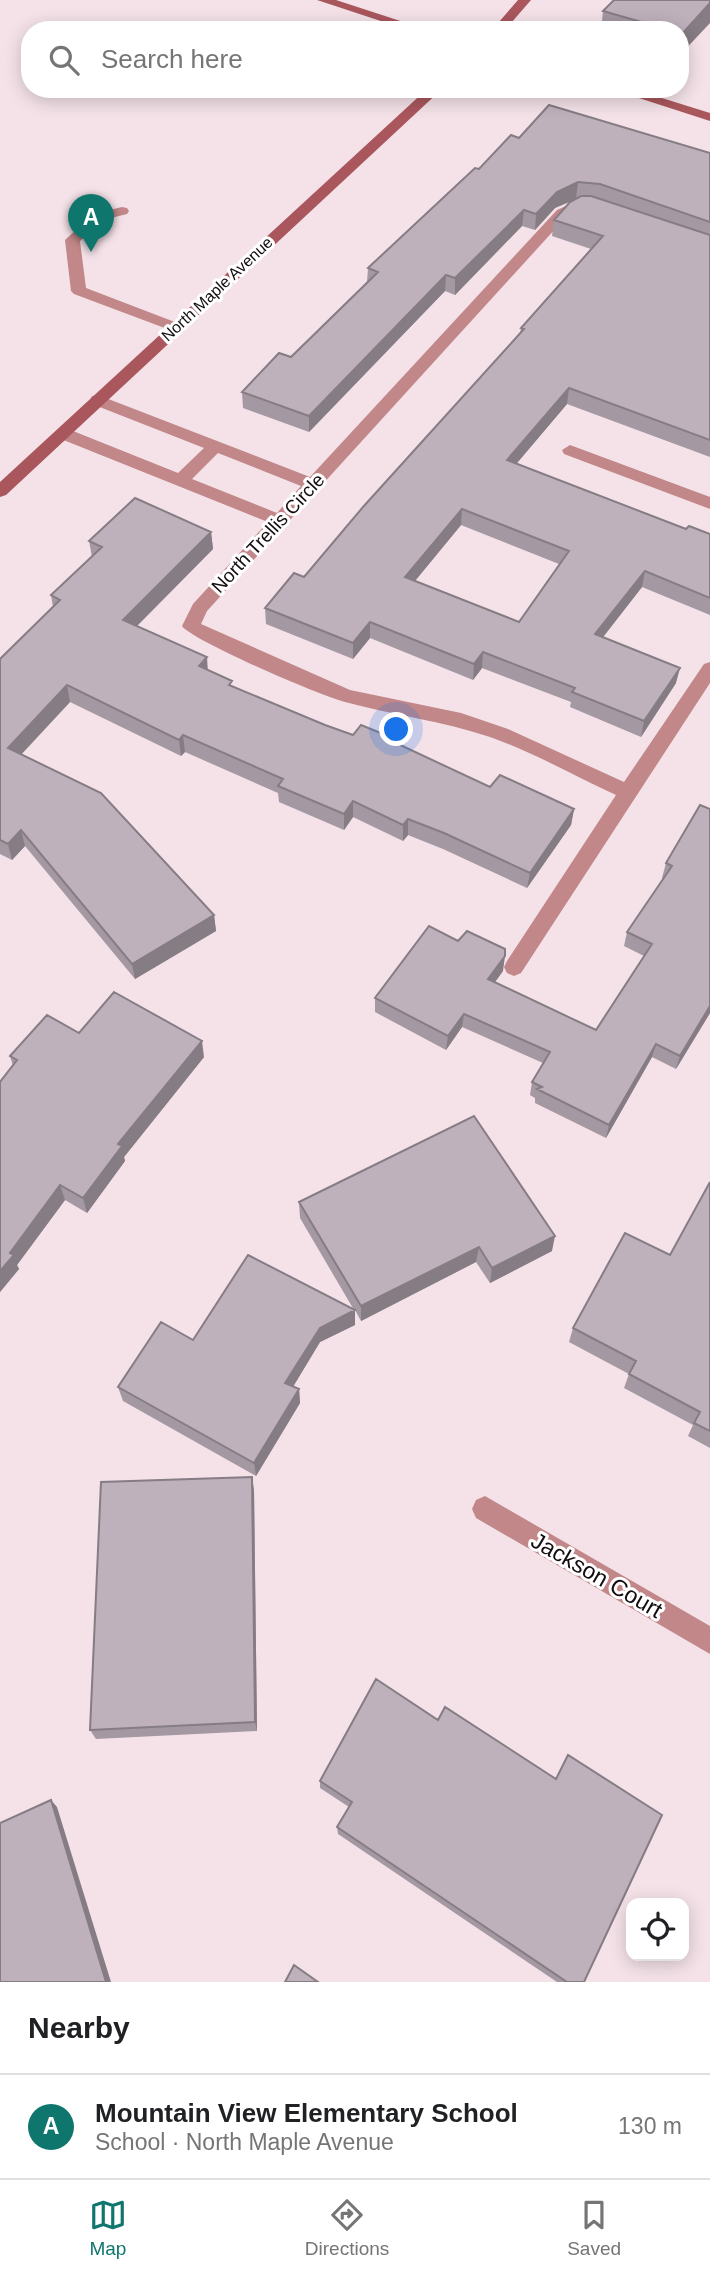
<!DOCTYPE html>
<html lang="en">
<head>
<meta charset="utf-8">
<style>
	body { margin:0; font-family:Helvetica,sans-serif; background:#f6f6f6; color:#202124 }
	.controls { position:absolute; right:21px; bottom:21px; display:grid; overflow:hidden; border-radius:14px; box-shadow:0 4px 18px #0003 }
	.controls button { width:63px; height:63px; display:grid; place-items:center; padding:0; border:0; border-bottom:2px solid #e0e0e0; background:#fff; color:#202124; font:35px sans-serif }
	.you { position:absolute; left:397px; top:730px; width:24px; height:24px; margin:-18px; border:5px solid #fff; border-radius:50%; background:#1a73e8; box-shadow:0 0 0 10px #1a73e833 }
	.badge { display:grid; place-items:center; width:46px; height:46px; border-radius:50%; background:#0f766e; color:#fff; font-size:23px; font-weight:700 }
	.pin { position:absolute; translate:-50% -58px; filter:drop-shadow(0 2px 4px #0008) }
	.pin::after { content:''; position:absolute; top:37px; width:24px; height:21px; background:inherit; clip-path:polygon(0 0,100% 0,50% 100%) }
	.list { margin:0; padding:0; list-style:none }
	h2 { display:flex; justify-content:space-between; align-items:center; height:91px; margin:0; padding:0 28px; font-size:30px }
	h2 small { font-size:23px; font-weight:400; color:#757577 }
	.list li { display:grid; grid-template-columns:46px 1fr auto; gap:21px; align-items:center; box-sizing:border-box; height:105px; padding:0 28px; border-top:2px solid #e0e0e0 }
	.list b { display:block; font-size:26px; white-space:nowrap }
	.list p { margin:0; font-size:23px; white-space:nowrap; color:#757577 }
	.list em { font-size:23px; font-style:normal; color:#757577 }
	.icon { flex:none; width:38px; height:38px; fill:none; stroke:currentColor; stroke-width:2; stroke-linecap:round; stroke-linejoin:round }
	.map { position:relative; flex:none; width:710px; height:1982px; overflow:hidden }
	.search { position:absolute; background:#fff; box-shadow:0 4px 18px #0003; left:21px; right:21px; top:21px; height:77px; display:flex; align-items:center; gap:18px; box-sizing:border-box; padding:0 24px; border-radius:28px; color:#757577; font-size:26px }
	.sheet { height:196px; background:#fff }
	nav { display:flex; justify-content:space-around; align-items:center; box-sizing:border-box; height:98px; border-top:2px solid #e0e0e0; background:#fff; font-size:19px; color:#757577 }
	nav a { display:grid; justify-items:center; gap:4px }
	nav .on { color:#0f766e }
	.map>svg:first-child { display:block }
</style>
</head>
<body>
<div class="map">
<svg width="710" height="1982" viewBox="0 0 710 1982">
	<rect width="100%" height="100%" fill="#f4e2e8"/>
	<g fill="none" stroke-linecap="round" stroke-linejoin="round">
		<path fill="#c18789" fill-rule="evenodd" d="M122,207L127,208L129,211L127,214L103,220L80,241L86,288L180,324L183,327L180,330H170L74,294L71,291L65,240L93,214Z"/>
		<path fill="#c18789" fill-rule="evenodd" d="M577,201L582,202L584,205L567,216L207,611L201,624L350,690L461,713L508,729L624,782L704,664L710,662V683L521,973L514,976L507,973L504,967L507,961L616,795C574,776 533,752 490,737C442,721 393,715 345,702C323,697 191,640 182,626L193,604L268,522L56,437L54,433L62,428L68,429L178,473L204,448L92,404L90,400L92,396L98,395L310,477L557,210ZM218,453L301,486L277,513L192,479Z
			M570,445L710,497V509L564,454L562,450Z
			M485,1496L710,1626V1654L476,1518L472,1509L476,1500Z"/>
		<path fill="#a9575d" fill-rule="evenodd" d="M317,0H336L428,30H408Z
			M518,0H531L505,30H492Z
			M427,89H442L6,495L0,497V482Z
			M611,89H633L710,113V121Z"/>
	</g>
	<path fill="#a498a2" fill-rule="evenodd" d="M710,0L680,55V30H601L603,11Z
		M519,138L710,153V457L567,404L516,464L686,529L710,534V615L642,587L603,637L676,683L641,737L570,707L571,702L482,668L473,680L370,638L353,659L266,624L265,608L304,577L520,333L521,328L591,249L552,236L554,220L576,199L555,208L535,230L522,226L455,295L445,291L309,432L243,408L242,392L291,357L367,282L368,268L479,169ZM461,525L559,564L519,622L415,581Z
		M211,532L213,549L137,626L232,686L325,725L353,735L398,744L490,787L574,809L571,825L527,888L443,849L408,835L403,841L353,817L344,830L279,802L278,793L185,752L181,756L70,702L21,755L214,915L216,931L135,979L25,846L12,860L0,854V659L53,607L51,595L92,557L89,541Z
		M700,805L710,1013L676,1069L652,1057L606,1138L535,1103V1098L530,1095L532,1082L543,1063L462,1027L446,1050L375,1012V998L503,971L495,982L596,1030L644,956L624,946L627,932L663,879L662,878L666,863Z
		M79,1033L204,1057L124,1157L125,1161L87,1213L65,1200L17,1265L19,1269L0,1292L13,1066L10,1056Z
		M710,1182V1448L688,1436L693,1425L624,1388L629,1374L569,1342L573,1328L670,1255Z
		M299,1202L552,1251L490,1283L476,1262L361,1321L355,1310V1325L320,1342L293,1386L299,1389L300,1403L256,1476L123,1401L118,1387L354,1310L300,1218Z
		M254,1490L257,1731L96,1739L90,1730Z
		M438,1720L556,1779L568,1755L584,1982H557L338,1834L337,1827L349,1807L320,1788V1781Z"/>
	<path fill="#867c84" d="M710,3V23L680,55L682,34Z
		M578,182L576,199L555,208L535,230L536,214L557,192Z
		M524,210L522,226L455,295V278Z
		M446,275L445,291L309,432V416Z
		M569,388L567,404L506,476L507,460Z
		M462,509L461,525L405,593V577Z
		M211,532L213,549L126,637L123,620Z
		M645,571L642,587L593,650L595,634Z
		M370,622V638L353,659V643Z
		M483,652L482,668L473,680L474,664Z
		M207,657L208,673L199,666Z
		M680,668L676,683L641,737L644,721Z
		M67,685L70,702L12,764L8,748Z
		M183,735L185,752L181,756L179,740Z
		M353,801V817L344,830V814Z
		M574,809L571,825L527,888L530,873Z
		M408,819V835L403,841V825Z
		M21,830L25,846L12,860L8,844Z
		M214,915L216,931L135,979L132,964Z
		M505,956L503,971L487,993L488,979Z
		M710,1006V1013L676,1069L680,1056Z
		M464,1014L462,1027L446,1050L448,1036Z
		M202,1041L204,1057L124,1157L125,1161L87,1213L83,1198L118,1144Z
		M656,1044L652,1057L606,1138L609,1125Z
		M60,1185L65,1200L17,1265L19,1269L0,1292V1271L10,1253Z
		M555,1236L552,1251L490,1283L492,1268Z
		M479,1247L476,1262L361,1321V1306Z
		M355,1310V1325L320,1342L287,1397L285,1383L320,1328Z
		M299,1389L300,1403L256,1476L254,1463Z
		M252,1477L254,1490L257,1731L255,1722Z
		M51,1800L57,1807L111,1982H106Z"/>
	<path fill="#bfb1bc" stroke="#867c84" stroke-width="2" fill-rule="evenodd" d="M614,0H710V3L682,34L680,33V30H669L603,11Z
		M549,105L710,153V222L600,184L578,182L557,192L536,214L524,210L455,278L446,275L309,416L242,392L279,353L291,357L378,272L368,268L475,168L479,169L511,135L519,138Z
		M581,196H591L710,235V440L569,388L507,460L686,529L689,526L710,534V598L645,571L595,634L680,668L644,721L572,692L575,688L483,652L474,664L370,622L353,643L265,608L294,573L304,577L363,507L524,329L521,328L603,236L554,220L570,202ZM462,509L569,551L519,622L405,577Z
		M135,498L211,532L123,620L207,657L199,666L232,681L229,685L325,725L353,735L361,725L398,740L396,743L490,787L500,775L574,809L530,873L444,833L408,819L403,825L353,801L344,814L278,786L283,779L183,735L179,740L67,685L8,748L101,793L214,915L132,964L21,830L8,844L0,840V659L60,600L51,595L102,547L89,541Z
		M700,805L710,809V1006L680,1056L656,1044L609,1125L537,1089L542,1087L532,1082L550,1052L464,1014L448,1036L375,998L429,926L458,941L467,931L505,949V956L488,979L596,1030L652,944L627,932L672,866L666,863Z
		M114,992L202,1041L118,1144L122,1146L83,1198L60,1185L10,1253L14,1255L0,1271V1082L17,1060L10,1056L47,1015L79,1033Z
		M474,1116L555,1236L492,1268L479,1247L361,1306L299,1202Z
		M710,1182V1431L694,1423L700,1412L629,1374L636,1361L573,1328L625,1233L670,1255Z
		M248,1255L355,1310L320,1328L285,1383L299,1389L254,1463L118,1387L161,1322L193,1340Z
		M252,1477L255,1722L90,1730L101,1482Z
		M376,1679L438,1720L445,1707L556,1779L568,1755L662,1815L584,1982H567L337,1827L352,1802L320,1781Z
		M51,1800L106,1982H0V1823Z
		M294,1965L318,1982H285Z"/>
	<g text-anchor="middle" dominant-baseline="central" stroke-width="6" stroke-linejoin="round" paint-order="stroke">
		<g font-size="16" fill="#130d0f" stroke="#fff">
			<text transform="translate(217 289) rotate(-43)">North Maple Avenue</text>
		</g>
		<g font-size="19" fill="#130d0f" stroke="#fff">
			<text transform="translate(268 533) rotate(-47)">North Trellis Circle</text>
		</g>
		<g font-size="23" fill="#130d0f" stroke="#fff">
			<text transform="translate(597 1575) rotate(30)">Jackson Court</text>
		</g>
	</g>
</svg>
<div class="controls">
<button><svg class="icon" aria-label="locate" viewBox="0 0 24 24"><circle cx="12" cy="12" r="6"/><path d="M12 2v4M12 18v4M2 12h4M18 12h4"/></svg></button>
</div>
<div class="you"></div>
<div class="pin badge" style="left:91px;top:252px">A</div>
<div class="search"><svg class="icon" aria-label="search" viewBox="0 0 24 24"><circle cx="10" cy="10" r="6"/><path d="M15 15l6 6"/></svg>Search here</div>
</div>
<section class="sheet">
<h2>Nearby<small></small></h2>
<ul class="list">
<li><span class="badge">A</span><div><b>Mountain View Elementary School</b><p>School · North Maple Avenue</p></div><em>130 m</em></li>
</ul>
</section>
<nav>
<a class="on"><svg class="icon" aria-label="map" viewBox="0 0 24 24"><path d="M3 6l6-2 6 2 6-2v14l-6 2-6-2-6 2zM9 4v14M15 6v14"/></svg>Map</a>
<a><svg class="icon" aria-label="directions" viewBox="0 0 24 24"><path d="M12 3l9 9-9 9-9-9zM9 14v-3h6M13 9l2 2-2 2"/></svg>Directions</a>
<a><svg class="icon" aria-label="saved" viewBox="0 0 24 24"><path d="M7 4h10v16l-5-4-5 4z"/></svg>Saved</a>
</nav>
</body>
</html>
